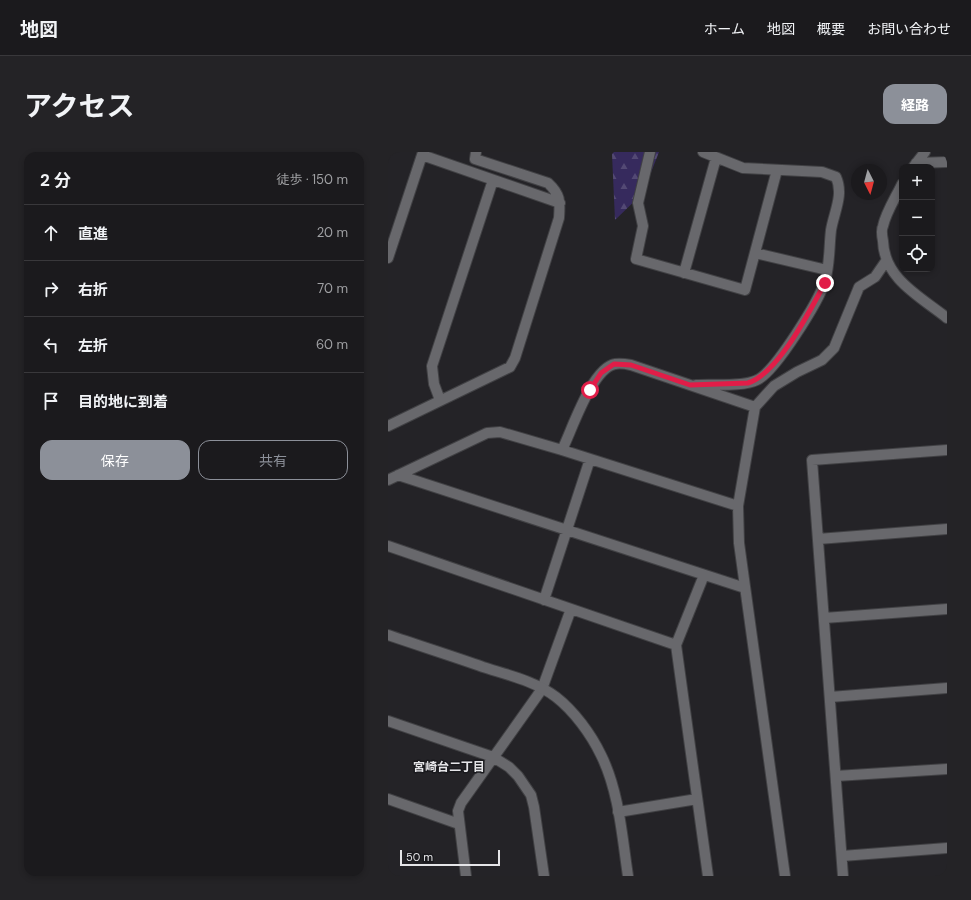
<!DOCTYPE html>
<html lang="ja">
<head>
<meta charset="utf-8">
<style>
	body { margin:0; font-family:"DM Sans","Noto Sans JP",sans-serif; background:#242326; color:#f1f3f6 }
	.controls { position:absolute; right:12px; top:12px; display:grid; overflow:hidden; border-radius:8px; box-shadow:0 2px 6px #0003 }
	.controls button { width:36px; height:36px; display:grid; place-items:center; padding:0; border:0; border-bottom:1px solid #39383b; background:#1b1a1d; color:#f1f3f6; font:20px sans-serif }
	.compass { position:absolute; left:463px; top:12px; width:36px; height:36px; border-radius:50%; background:#1b1a1d; box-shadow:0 2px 6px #0003; rotate:174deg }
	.scale { position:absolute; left:12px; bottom:10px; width:100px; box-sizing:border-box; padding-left:4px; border:2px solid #e5e5e8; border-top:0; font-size:11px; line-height:14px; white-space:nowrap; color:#e5e5e8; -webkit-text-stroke:3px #1a1a1e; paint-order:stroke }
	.stop { position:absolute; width:12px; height:12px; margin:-9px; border:3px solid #e11d48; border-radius:50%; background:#fff }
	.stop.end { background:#e11d48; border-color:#fff; box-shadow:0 1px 4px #0008 }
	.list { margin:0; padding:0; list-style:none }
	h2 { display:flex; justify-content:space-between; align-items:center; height:52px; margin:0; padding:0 16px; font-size:17px }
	h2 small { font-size:13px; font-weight:400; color:#a0a1a4 }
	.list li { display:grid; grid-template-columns:26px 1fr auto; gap:12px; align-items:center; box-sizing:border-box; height:56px; padding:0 16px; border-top:1px solid #39383b }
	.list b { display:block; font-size:15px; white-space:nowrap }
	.list em { font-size:13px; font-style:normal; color:#a0a1a4 }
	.actions { display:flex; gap:8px; padding:12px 16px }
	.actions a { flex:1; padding:9px 0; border:1px solid #8c9099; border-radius:12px; text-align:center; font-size:14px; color:#8c9099 }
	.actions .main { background:#8c9099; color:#fff }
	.icon { flex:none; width:22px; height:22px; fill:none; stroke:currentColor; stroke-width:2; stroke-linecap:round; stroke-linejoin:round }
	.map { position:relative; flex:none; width:559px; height:724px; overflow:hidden; border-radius:12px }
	header { display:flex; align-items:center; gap:24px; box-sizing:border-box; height:56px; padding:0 20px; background:#1b1a1d; border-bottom:1px solid #39383b }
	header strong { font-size:19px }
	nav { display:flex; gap:22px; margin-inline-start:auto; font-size:14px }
	.intro { display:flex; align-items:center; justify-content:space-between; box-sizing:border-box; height:96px; padding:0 24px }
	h1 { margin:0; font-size:28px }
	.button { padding:10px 18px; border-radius:12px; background:#8c9099; color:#fff; font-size:14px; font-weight:700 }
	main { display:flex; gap:24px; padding:0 24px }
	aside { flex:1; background:#1b1a1d; border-radius:12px; box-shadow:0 2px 6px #0003 }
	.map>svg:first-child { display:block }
</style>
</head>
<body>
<header>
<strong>地図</strong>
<nav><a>ホーム</a><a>地図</a><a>概要</a><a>お問い合わせ</a></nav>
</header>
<div class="intro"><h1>アクセス</h1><a class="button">経路</a></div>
<main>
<aside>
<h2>2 分<small>徒歩 · 150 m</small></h2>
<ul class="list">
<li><svg class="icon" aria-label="ahead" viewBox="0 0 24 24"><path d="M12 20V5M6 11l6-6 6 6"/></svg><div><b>直進</b></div><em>20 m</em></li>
<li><svg class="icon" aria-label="right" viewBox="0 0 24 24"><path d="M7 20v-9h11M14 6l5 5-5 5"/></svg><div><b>右折</b></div><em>70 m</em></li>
<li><svg class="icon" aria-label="left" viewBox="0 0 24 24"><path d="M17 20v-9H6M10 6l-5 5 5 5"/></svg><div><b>左折</b></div><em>60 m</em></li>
<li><svg class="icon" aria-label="arrive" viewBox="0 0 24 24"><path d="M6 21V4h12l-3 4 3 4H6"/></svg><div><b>目的地に到着</b></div></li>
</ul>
<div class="actions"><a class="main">保存</a><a>共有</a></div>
</aside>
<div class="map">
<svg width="559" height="724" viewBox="0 0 559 724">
	<defs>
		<pattern id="forest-firs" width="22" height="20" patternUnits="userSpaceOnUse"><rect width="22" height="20" fill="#362a5d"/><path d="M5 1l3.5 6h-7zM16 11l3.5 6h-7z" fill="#534974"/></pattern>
	</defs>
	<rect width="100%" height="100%" fill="#242327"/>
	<path fill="url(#forest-firs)" d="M226,0H271L255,41L227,68L224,2Z"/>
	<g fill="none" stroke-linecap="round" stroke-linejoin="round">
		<defs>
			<path id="minor" d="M262,0L250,51L255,74L248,107L357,138L389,18
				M528,11L559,10
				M526,14L537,0
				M514,32C508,45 498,60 495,74C493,78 494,84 495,89C496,127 533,145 559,166
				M367,101L439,118
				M0,106L34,3L172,51
				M296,121L328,6
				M308,233C325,232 355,235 369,228C387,220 431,149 437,129C442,112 441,95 443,78C446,60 456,43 448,25L434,20L355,16L315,0
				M52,248L46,232L44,214L105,28
				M367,255L386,234L409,220L434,208L446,196L471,135L487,125L498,109
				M0,274L122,215L127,206L171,66C172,50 173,43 160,31L87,7L88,0
				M174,298C184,278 204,216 227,212C232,211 238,212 243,213L367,255L350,354L351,391L397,724
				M10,323L357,436
				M0,328L99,281L112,280L174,298L350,354
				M430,387L559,377
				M0,394L288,493L320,724
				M156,448L202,307
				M436,466L559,457
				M288,493L316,423
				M442,545L559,536
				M0,569L105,605L121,615L130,624L143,643L146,655L156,724
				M448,624L559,617
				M0,647L71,672
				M230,660L309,647
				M454,704L559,696
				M78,724L70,659L73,651L154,537L183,457
				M455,724L424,308L559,298"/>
			<path id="tertiary" d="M0,483C32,494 64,504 95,515C120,523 147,529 168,545C186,559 203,582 213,603C231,639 234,684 240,724"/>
		</defs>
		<use href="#minor" stroke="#414144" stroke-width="12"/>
		<use href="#tertiary" stroke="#414144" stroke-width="12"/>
		<use href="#minor" stroke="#68686c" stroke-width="10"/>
		<use href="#tertiary" stroke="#68686c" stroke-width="10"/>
	</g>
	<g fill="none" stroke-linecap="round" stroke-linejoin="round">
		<path stroke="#e11d48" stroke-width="5" d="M202,238L213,221L226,212L243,213L302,233L360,231C391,221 422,158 437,131"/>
	</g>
	<g text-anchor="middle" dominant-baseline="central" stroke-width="3" stroke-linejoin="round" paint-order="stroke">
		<g font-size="12" font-weight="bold" fill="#e5e5e8" stroke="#1a1a1e">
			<text x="61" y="615">宮崎台二丁目</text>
		</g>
	</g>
</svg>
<div class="controls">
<button>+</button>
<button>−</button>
<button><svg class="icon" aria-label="locate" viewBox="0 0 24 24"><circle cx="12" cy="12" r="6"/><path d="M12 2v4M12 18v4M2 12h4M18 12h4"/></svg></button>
</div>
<svg class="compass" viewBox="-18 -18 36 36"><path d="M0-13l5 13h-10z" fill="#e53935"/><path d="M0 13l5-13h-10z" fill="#a0a1a4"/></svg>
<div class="scale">50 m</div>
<div class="stop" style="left:202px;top:238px"></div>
<div class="stop end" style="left:437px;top:131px"></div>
</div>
</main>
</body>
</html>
